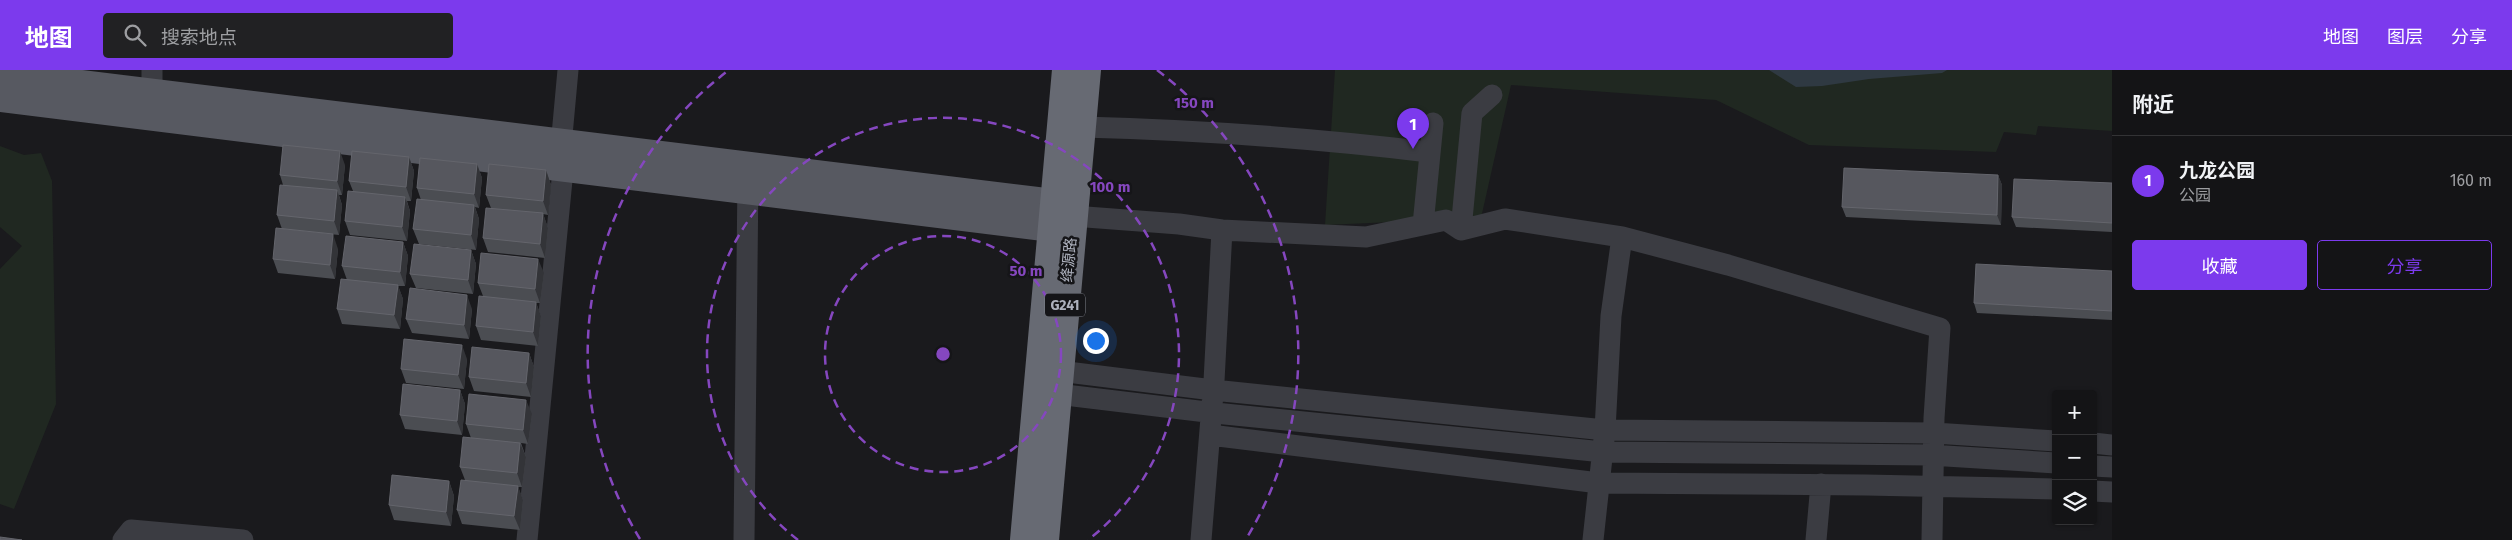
<!DOCTYPE html>
<html lang="zh">
<head>
<meta charset="utf-8">
<style>
	body { margin:0; font-family:"Fira Sans","Noto Sans SC",sans-serif; background:#212123; color:#f1f3f6 }
	.controls { position:absolute; right:15px; bottom:15px; display:grid; overflow:hidden; border-radius:5px; box-shadow:0 1px 4px #0004 }
	.controls button { width:45px; height:45px; display:grid; place-items:center; padding:0; border:0; border-bottom:1px solid #333335; background:#141416; color:#f1f3f6; font:25px sans-serif }
	.you { position:absolute; left:1095px; top:270px; width:18px; height:18px; margin:-12px; border:4px solid #fff; border-radius:50%; background:#1a73e8; box-shadow:0 0 0 8px #1a73e833 }
	.badge { display:grid; place-items:center; width:32px; height:32px; border-radius:50%; background:#7c3aed; color:#fff; font-size:16px; font-weight:700 }
	.pin { position:absolute; translate:-50% -41px; filter:drop-shadow(0 1px 2px #0008) }
	.pin::after { content:''; position:absolute; top:26px; width:18px; height:15px; background:inherit; clip-path:polygon(0 0,100% 0,50% 100%) }
	.list { margin:0; padding:0; list-style:none }
	h2 { display:flex; justify-content:space-between; align-items:center; height:65px; margin:0; padding:0 20px; font-size:21px }
	h2 small { font-size:16px; font-weight:400; color:#9d9ea1 }
	.list li { display:grid; grid-template-columns:32px 1fr auto; gap:15px; align-items:center; box-sizing:border-box; height:90px; padding:0 20px; border-top:1px solid #333335 }
	.list b { display:block; font-size:19px; white-space:nowrap }
	.list p { margin:0; font-size:16px; white-space:nowrap; color:#9d9ea1 }
	.list em { font-size:16px; font-style:normal; color:#9d9ea1 }
	.actions { display:flex; gap:10px; padding:15px 20px }
	.actions a { flex:1; padding:11px 0; border:1px solid #7c3aed; border-radius:5px; text-align:center; font-size:18px; color:#7c3aed }
	.actions .main { background:#7c3aed; color:#fff }
	.icon { flex:none; width:28px; height:28px; fill:none; stroke:currentColor; stroke-width:2; stroke-linecap:round; stroke-linejoin:round }
	.map { position:relative; flex:none; width:2112px; height:470px; overflow:hidden }
	header { display:flex; align-items:center; gap:30px; box-sizing:border-box; height:70px; padding:0 25px; background:#7c3aed; color:#fff }
	header strong { font-size:24px }
	nav { display:flex; gap:28px; margin-inline-start:auto; font-size:18px }
	.search { width:350px; height:45px; background:#212123; display:flex; align-items:center; gap:12px; box-sizing:border-box; padding:0 18px; border-radius:5px; color:#9d9ea1; font-size:19px }
	main { display:flex }
	aside { flex:1; background:#141416 }
	.map>svg:first-child { display:block }
</style>
</head>
<body>
<header>
<strong>地图</strong>
<div class="search"><svg class="icon" aria-label="search" viewBox="0 0 24 24"><circle cx="10" cy="10" r="6"/><path d="M15 15l6 6"/></svg>搜索地点</div>
<nav><a>地图</a><a>图层</a><a>分享</a></nav>
</header>
<main>
<div class="map">
<svg width="2112" height="470" viewBox="0 0 2112 470">
	<rect width="100%" height="100%" fill="#1a1a1d"/>
	<path fill="#202821" d="M1335,0H2112V61L2038,56L2036,65L2004,62L1996,82L1809,75L1716,30L1511,15L1481,148L1325,155Z
		M0,76L24,85L41,83L52,111L56,334L14,439L0,434V199L22,176L0,157Z"/>
	<path fill="#2f3942" d="M1769,0H1947L1942,3L1869,9L1822,16L1796,17Z"/>
	<g fill="none" stroke-linecap="round" stroke-linejoin="round">
		<path stroke="#3b3c42" stroke-width="21" d="M152,38V0
			M1082,57C1198,60 1313,68 1429,82
			M560,87L568,0
			M1073,146L1179,154L1222,160L1366,167L1446,150L1461,160L1505,149L1622,167L1728,195L1940,258L1934,348L1932,470
			M1423,155L1433,53
			M1461,160L1472,43L1492,25
			M1059,301L1213,320L1605,360L1934,363L2056,371
			M1057,324L1215,343L1603,382L1930,385L2056,393
			M1210,365L1599,413L1866,415L2056,419
			M2093,373L2112,375
			M2093,396L2112,397
			M2093,421L2112,422
			M123,470L131,460L243,470
			M527,470L562,110
			M744,470L748,106
			M1201,470L1214,311L1222,160
			M1593,470L1605,360L1611,246L1622,167
			M1816,470L1821,414"/>
		<path stroke="#575961" stroke-width="28" d="M0,4L1054,133
			M0,28L1052,158"/>
		<path stroke="#676a73" stroke-width="28" d="M1024,470L1066,0
			M1045,470L1087,0"/>
	</g>
	<path fill="#4b4d52" d="M409,87L414,101L411,131H407L410,141L407,171L350,165L345,151L353,121L349,111Z
		M477,94L482,108L479,138L475,137L479,149L476,180L419,174L413,159L421,130L417,118Z
		M345,95L342,125H339L342,135L339,165L282,159L277,145L283,115L280,105Z
		M546,100L551,115L548,145L543,144L548,158L545,188L488,182L483,168L491,138L486,125Z
		M1998,105L2002,115L2001,155L1846,147L1842,137Z
		M2112,113V162L2016,157L2012,147Z
		M403,172L408,186L405,216H398L403,229L400,259L342,254L337,239L347,210L342,196Z
		M338,179L335,209L278,203L273,189Z
		M471,180L476,194L473,224L416,218L410,204Z
		M2112,201V250L1977,243L1974,233Z
		M544,203L540,233H536L541,246L538,276L481,270L476,256L483,226L478,213Z
		M472,239L469,269L412,263L406,249Z
		M529,283L534,297L531,327L474,321L469,307Z
		M467,289L464,319L406,313L401,299Z
		M460,320L465,334L462,365L405,359L400,345Z
		M532,344L528,374L521,373L526,387L522,417H518L523,430L520,460L462,454L457,440L465,410L460,397L471,368L466,354Z
		M449,411L454,426L451,456L394,450L389,435Z"/>
	<path fill="#333438" d="M340,81L345,95L342,125L337,111Z
		M409,87L414,101L411,131L406,117Z
		M477,94L482,108L479,138L474,124Z
		M546,100L551,115L548,145L543,131Z
		M1998,105L2002,115L2001,155L1997,145Z
		M337,120L342,135L339,165L334,151Z
		M405,127L410,141L407,171L402,157Z
		M474,135L479,149L476,180L471,165Z
		M543,143L548,158L545,188L540,174Z
		M333,164L338,179L335,209L330,195Z
		M403,172L408,186L405,216L400,202Z
		M471,180L476,194L473,224L468,210Z
		M538,189L544,203L540,233L535,219Z
		M398,215L403,229L400,259L394,245Z
		M467,225L472,239L469,269L464,255Z
		M536,232L541,246L538,276L533,262Z
		M462,275L467,289L464,319L458,305Z
		M529,283L534,297L531,327L526,313Z
		M460,320L465,334L462,365L457,351Z
		M526,330L532,344L528,374L523,360Z
		M520,373L526,387L522,417L517,403Z
		M449,411L454,426L451,456L446,442Z
		M518,416L523,430L520,460L514,446Z"/>
	<path fill="#56575e" stroke="#64656c" d="M283,75L340,81L337,111L280,105Z
		M352,81L409,87L406,117L349,111Z
		M420,88L477,94L474,124L417,118Z
		M489,94L546,100L543,131L486,125Z
		M1844,98L1998,105L1997,145L1842,137Z
		M2014,109L2112,113V153L2012,147Z
		M280,115L337,120L334,151L277,145Z
		M348,121L405,127L402,157L345,151Z
		M417,129L474,135L471,165L413,159Z
		M486,138L543,143L540,174L483,168Z
		M276,158L333,164L330,195L273,189Z
		M346,166L403,172L400,202L342,196Z
		M414,174L471,180L468,210L410,204Z
		M481,183L538,189L535,219L478,213Z
		M1976,194L2112,201V241L1974,233Z
		M341,209L398,215L394,245L337,239Z
		M410,218L467,225L464,255L406,249Z
		M479,226L536,232L533,262L476,256Z
		M404,269L462,275L458,305L401,299Z
		M472,277L529,283L526,313L469,307Z
		M403,314L460,320L457,351L400,345Z
		M469,324L526,330L523,360L466,354Z
		M463,367L520,373L517,403L460,397Z
		M392,405L449,411L446,442L389,435Z
		M461,410L518,416L514,446L457,440Z
		M0,467L22,470H0Z"/>
	<g fill="none" stroke="#8547bf" stroke-width="2.5" stroke-dasharray="9 6">
		<circle cx="943" cy="284" r="118"/>
		<path d="M798 470A236 236 0 1 1 1088 470"/>
		<path d="M640 469A355 355 0 0 1 729 0M1157 0A355 355 0 0 1 1246 469"/>
	</g>
	<g text-anchor="middle" dominant-baseline="central" stroke-width="5" stroke-linejoin="round" paint-order="stroke">
		<rect fill="#151518" stroke="#7f828c" stroke-width="1" x="1045" y="223.5" width="40" height="23" rx="4"/>
		<g font-size="14" font-weight="bold" fill="#adb1bd">
			<text x="1065" y="235">G241</text>
		</g>
		<g font-size="15" fill="#adb1bd" stroke="#151518">
			<text transform="translate(1069 190) rotate(-85)">绛源路</text>
		</g>
	</g>
	<circle cx="943" cy="284" r="8" fill="#8547bf" stroke="#151518" stroke-width="2.5"/>
	<g font-size="15" text-anchor="middle" font-weight="bold" fill="#8547bf" stroke="#151518" stroke-width="5" stroke-linejoin="round" paint-order="stroke">
		<text x="1194" y="38">150 m</text>
		<text x="1110" y="122">100 m</text>
		<text x="1026" y="206">50 m</text>
	</g>
</svg>
<div class="controls">
<button>+</button>
<button>−</button>
<button><svg class="icon" aria-label="layers" viewBox="0 0 24 24"><path d="M12 4l9 5-9 5-9-5zM3 14l9 5 9-5"/></svg></button>
</div>
<div class="you"></div>
<div class="pin badge" style="left:1413px;top:79px">1</div>
</div>
<aside>
<h2>附近<small></small></h2>
<ul class="list">
<li><span class="badge">1</span><div><b>九龙公园</b><p>公园</p></div><em>160 m</em></li>
</ul>
<div class="actions"><a class="main">收藏</a><a>分享</a></div>
</aside>
</main>
</body>
</html>
